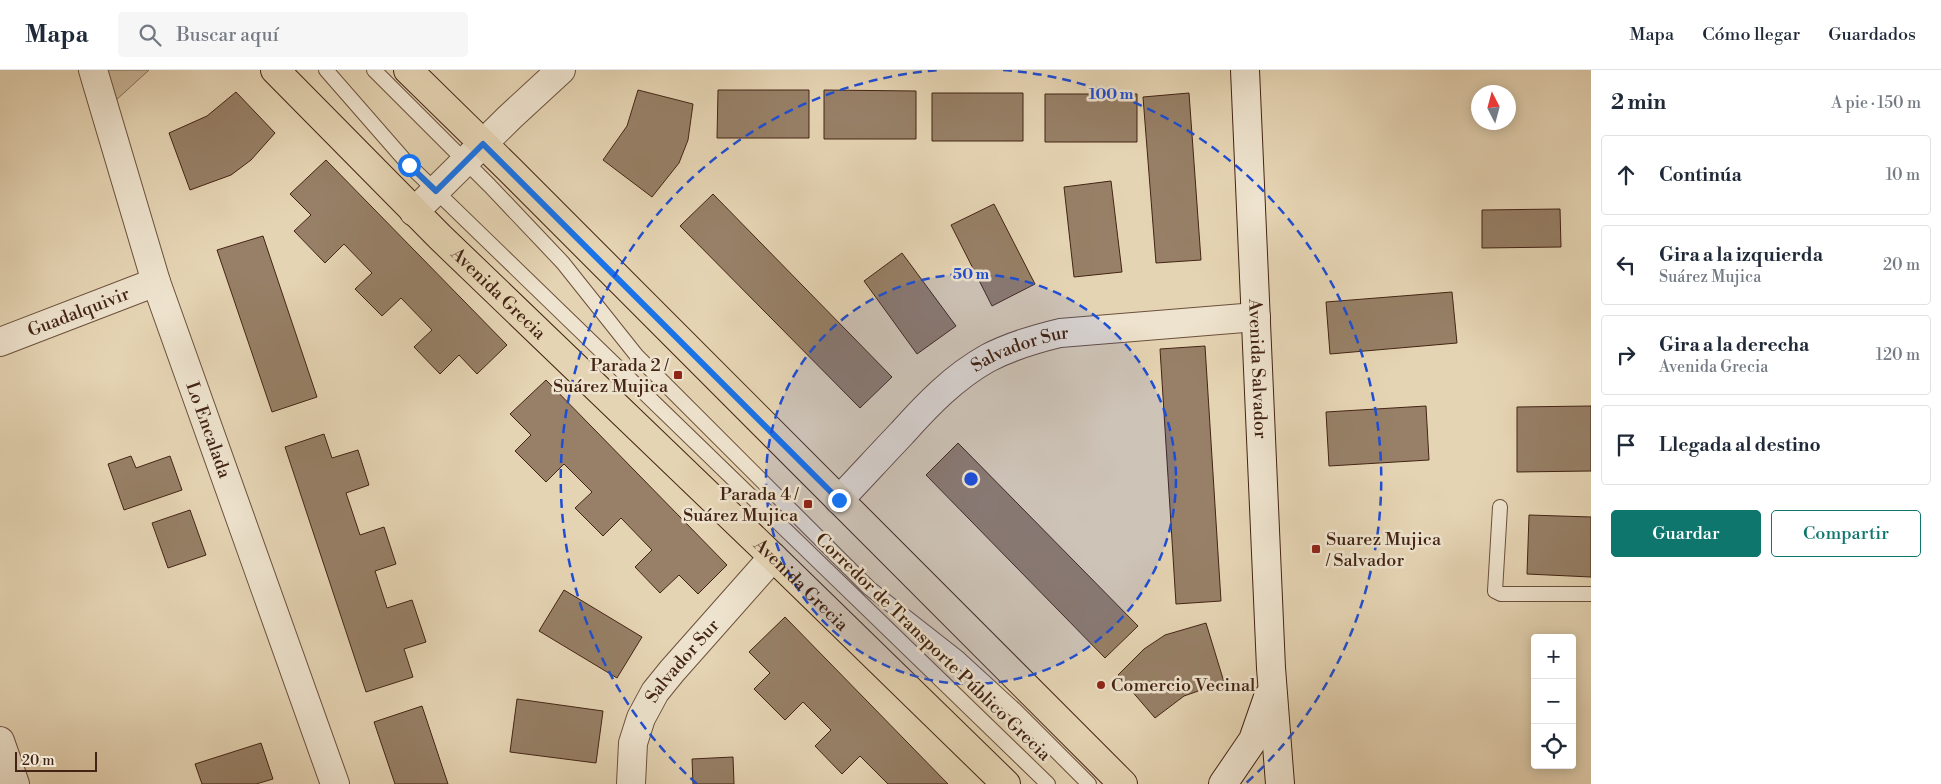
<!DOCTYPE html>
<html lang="es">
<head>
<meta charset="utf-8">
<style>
	body { margin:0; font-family:"Libre Bodoni",serif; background:#f6f6f7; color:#1f2937 }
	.controls { position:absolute; right:15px; bottom:15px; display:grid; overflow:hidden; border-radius:5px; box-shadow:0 2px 12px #0003 }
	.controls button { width:45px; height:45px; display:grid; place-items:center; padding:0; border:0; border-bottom:1px solid #e0e1e3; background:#fff; color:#1f2937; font:25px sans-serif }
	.compass { position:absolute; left:1471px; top:15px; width:45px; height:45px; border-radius:50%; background:#fff; box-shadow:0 2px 12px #0003; rotate:354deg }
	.scale { position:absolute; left:15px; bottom:12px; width:82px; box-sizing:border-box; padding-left:5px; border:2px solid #432414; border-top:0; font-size:14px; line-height:18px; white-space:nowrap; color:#432414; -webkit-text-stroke:4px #eee3ce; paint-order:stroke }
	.stop { position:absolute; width:15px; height:15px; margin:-11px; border:4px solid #1a73e8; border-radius:50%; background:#fff }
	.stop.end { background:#1a73e8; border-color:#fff; box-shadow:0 1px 5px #0008 }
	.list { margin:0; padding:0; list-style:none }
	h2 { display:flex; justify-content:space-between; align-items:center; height:65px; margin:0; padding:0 20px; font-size:21px }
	h2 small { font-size:16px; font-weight:400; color:#747a83 }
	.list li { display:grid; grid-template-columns:32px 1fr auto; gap:15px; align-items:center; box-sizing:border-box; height:80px; margin:0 10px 10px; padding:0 10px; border:1px solid #e0e1e3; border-radius:5px }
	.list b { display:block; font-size:19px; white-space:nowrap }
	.list p { margin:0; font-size:16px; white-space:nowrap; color:#747a83 }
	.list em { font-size:16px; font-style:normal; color:#747a83 }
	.actions { display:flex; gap:10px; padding:15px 20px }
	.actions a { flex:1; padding:11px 0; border:1px solid #0f766e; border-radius:5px; text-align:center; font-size:18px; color:#0f766e }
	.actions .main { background:#0f766e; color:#fff }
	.icon { flex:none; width:28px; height:28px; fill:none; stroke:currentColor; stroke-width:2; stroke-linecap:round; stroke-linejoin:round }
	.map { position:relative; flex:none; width:1591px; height:714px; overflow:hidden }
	header { display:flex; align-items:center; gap:30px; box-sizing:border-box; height:70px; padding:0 25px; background:#fff; border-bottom:1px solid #e0e1e3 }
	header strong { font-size:24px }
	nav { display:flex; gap:28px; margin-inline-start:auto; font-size:18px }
	.search { width:350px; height:45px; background:#f6f6f7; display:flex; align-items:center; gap:12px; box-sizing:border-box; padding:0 18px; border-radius:5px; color:#747a83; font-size:19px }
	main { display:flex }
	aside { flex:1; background:#fff }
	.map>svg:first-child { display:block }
</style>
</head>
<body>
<header>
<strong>Mapa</strong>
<div class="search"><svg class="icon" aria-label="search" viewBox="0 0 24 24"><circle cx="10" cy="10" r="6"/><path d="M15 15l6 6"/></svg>Buscar aquí</div>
<nav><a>Mapa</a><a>Cómo llegar</a><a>Guardados</a></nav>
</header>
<main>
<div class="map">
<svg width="1591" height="714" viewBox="0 0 1591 714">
	<rect width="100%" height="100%" fill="#e5d4b3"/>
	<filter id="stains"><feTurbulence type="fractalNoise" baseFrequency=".004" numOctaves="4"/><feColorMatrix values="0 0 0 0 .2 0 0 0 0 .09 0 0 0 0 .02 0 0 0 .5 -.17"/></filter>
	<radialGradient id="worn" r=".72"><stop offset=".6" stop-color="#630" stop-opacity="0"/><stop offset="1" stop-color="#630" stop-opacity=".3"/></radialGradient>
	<path fill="#c9b698" stroke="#866d56" d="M106,0H149L115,31Z"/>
	<path fill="#978067" stroke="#432414" d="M638,20L693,34L688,70L679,93L652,127L603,90L627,56Z
		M718,20H809V68H717Z
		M824,20L916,21V69H824Z
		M236,22L275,63L251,90L231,105L190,120L169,63L207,46Z
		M932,23H1023V71H932Z
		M1189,23L1201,190L1156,193L1143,27Z
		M1045,24H1137V72H1045Z
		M326,90L507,275L477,304L459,285L440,304L414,277L432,260L401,228L382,246L355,219L372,203L344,174L325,193L294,161L311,145L290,124Z
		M1111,111L1122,202L1074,207L1064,117Z
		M713,124L892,307L860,338L680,156Z
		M994,134L1035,214L992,236L951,155Z
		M1560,139L1561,177L1482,178V140Z
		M263,166L317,327L272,342L217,180Z
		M902,183L956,256L917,284L864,211Z
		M1452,222L1457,273L1330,284L1326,232Z
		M1205,276L1221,531L1176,534L1160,279Z
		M546,310L727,495L698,524L679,505L660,523L635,497L652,480L621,448L603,466L575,438L592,422L564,394L546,412L515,381L531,365L510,344Z
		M1426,336L1429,390L1329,396L1326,342Z
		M1591,336V401L1517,402V337Z
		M324,364L332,388L358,380L369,415L346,423L360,465L384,457L396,494L375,501L387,538L412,530L426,572L404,579L413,607L366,622L285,377Z
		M958,373L1138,556L1105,588L926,405Z
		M131,386L136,398L170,386L182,420L124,440L108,394Z
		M190,440L206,485L168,498L152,453Z
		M1529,445L1591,447V507L1527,504Z
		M564,520L642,567L617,608L539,561Z
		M785,547L948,714H888L860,686L842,704L815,676L831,660L803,632L785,650L754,619L770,603L749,582Z
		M1206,553L1224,612L1184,626L1155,648L1118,605L1144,579L1165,565Z
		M517,629L603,641L596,693L510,682Z
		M422,636L448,714H395L374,652Z
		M261,673L273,709L256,714H202L195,694Z
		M733,687L734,714H693L692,689Z"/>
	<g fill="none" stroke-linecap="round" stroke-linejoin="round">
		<defs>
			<path id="service" d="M326,0L409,95L1048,714
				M374,0L490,116L546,175L563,193L637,286L869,518L957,587L1015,640L1089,714
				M1500,437L1495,521L1501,524H1591"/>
			<g id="minor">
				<path d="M414,142L510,47L561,0"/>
				<path id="s1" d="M0,272L156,212"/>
				<path id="s2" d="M839,430C860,408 881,385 902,363C928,334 954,307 988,288C1011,276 1035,269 1060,263L1256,247"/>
				<path d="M0,671L15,714"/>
				<path id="s3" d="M631,714L633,673L641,648L655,622L672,601L773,487"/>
			</g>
			<g id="tertiary">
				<path id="s4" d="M93,0L156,212L335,714"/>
			</g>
			<g id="secondary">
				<path id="s5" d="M1245,0L1271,598L1280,714"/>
				<path d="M1223,714L1253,670L1268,627"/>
			</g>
			<g id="primary">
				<path id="s6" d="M275,0L440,167L773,487L1006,714"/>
				<path d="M408,0L508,98L1123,714"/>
			</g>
		</defs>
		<use href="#service" stroke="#6c503c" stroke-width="16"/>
		<use href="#minor" stroke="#6c503c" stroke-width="30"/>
		<use href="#tertiary" stroke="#6c503c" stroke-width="30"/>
		<use href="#secondary" stroke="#432414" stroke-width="30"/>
		<use href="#primary" stroke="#432414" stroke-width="30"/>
		<use href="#service" stroke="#eee3ce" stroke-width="14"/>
		<use href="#minor" stroke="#eee3ce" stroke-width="28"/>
		<use href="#tertiary" stroke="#eee3ce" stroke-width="28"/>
		<use href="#secondary" stroke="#eee3ce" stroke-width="28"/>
		<use href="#primary" stroke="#e5d4b3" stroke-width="28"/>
	</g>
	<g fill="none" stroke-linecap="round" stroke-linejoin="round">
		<path stroke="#1a73e8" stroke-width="6" d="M409,95L436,121L483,74L839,430"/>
	</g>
	<circle cx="971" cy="409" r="205" fill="#1d4ed8" fill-opacity=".12"/>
	<g fill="none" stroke="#1d4ed8" stroke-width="2.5" stroke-dasharray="9 6">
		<circle cx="971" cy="409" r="205"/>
		<path d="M697 714A410 410 0 0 1 939 0M1003 0A410 410 0 0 1 1245 714"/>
	</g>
	<g fill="#8f2418" stroke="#eee3ce" stroke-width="2">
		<rect x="673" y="300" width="10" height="10" rx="2.5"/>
		<rect x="803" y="429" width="10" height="10" rx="2.5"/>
		<rect x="1311" y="474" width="10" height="10" rx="2.5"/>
		<circle cx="1101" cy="615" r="5"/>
	</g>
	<g text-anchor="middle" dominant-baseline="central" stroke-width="5" stroke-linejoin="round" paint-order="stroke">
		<g font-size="18" fill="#432414" stroke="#eee3ce">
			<text stroke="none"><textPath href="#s6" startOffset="316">Avenida Grecia</textPath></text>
			<text stroke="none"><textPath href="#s1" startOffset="84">Guadalquivir</textPath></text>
			<text stroke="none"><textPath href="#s2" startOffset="240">Salvador Sur</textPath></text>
			<text stroke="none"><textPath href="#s5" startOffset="299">Avenida Salvador</textPath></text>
			<text stroke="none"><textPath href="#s4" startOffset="378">Lo Encalada</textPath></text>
			<text stroke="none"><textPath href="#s6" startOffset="736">Avenida Grecia</textPath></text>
			<text transform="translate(933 577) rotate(44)">Corredor de Transporte Público Grecia</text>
			<text stroke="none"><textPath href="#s3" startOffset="138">Salvador Sur</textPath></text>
		</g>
		<g font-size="18" fill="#432414" stroke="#eee3ce" text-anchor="end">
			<text x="668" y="295">Parada 2 /<tspan x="668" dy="21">Suárez Mujica</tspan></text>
			<text x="798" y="424">Parada 4 /<tspan x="798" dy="21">Suárez Mujica</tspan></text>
			<text x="1326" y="469" text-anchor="start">Suarez Mujica<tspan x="1326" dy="21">/ Salvador</tspan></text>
			<text x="1111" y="615" text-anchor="start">Comercio Vecinal</text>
		</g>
	</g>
	<circle cx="971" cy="409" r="8" fill="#1d4ed8" stroke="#eee3ce" stroke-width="2.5"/>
	<g font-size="15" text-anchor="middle" font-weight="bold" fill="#1d4ed8" stroke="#eee3ce" stroke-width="5" stroke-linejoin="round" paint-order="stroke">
		<text x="1111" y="29">100 m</text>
		<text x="971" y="209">50 m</text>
	</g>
	<rect width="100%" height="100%" filter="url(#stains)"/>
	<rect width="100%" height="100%" fill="url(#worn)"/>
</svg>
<div class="controls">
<button>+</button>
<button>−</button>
<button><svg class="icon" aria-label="locate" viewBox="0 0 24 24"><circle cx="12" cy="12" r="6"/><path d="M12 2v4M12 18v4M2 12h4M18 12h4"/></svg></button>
</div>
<svg class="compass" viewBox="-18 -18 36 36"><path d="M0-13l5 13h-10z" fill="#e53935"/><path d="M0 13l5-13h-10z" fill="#747a83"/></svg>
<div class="scale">20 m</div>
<div class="stop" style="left:409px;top:95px"></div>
<div class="stop end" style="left:839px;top:430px"></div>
</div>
<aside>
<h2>2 min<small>A pie · 150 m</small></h2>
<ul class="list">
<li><svg class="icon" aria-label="ahead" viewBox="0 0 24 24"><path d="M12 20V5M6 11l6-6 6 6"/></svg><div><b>Continúa</b></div><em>10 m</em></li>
<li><svg class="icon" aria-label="left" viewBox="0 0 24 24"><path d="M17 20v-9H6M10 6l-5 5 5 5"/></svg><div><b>Gira a la izquierda</b><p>Suárez Mujica</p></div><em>20 m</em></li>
<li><svg class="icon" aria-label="right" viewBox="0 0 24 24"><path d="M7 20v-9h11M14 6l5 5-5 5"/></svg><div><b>Gira a la derecha</b><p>Avenida Grecia</p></div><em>120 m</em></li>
<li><svg class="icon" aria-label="arrive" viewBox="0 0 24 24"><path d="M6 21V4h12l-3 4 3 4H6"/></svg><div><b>Llegada al destino</b></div></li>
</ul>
<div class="actions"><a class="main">Guardar</a><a>Compartir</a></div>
</aside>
</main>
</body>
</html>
